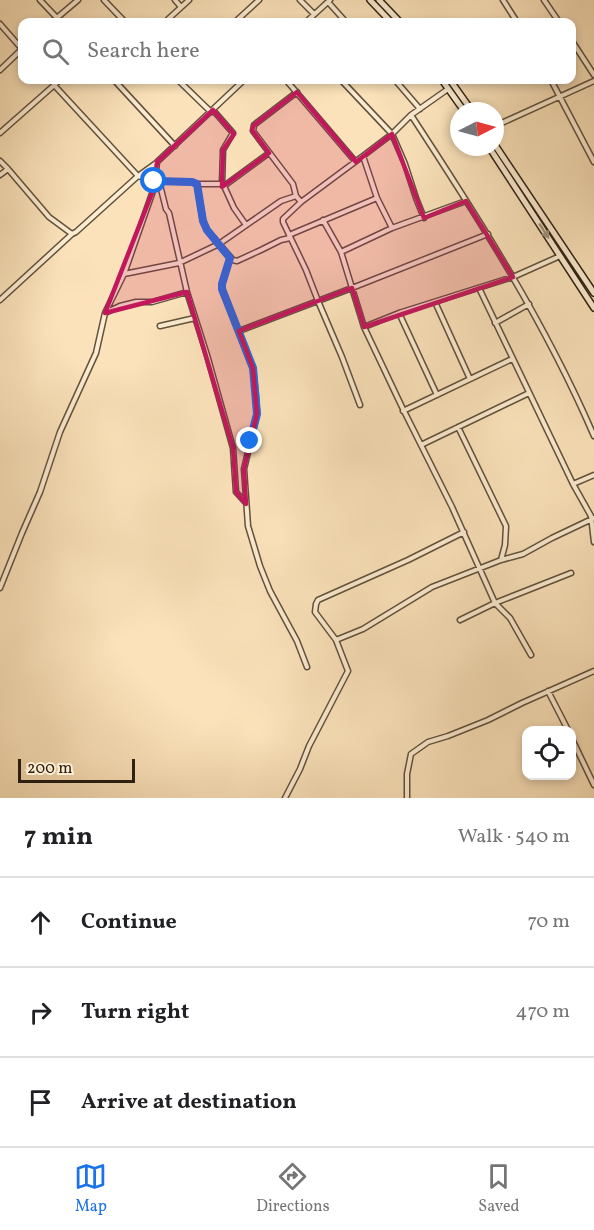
<!DOCTYPE html>
<html lang="en">
<head>
<meta charset="utf-8">
<style>
	body { margin:0; font-family:Vollkorn,serif; background:#f6f6f6; color:#202124 }
	.controls { position:absolute; right:18px; bottom:18px; display:grid; overflow:hidden; border-radius:12px; box-shadow:0 3px 9px #0003 }
	.controls button { width:54px; height:54px; display:grid; place-items:center; padding:0; border:0; border-bottom:2px solid #e0e0e0; background:#fff; color:#202124; font:30px sans-serif }
	.compass { position:absolute; left:450px; top:102px; width:54px; height:54px; border-radius:50%; background:#fff; box-shadow:0 3px 9px #0003; rotate:84deg }
	.scale { position:absolute; left:18px; bottom:15px; width:117px; box-sizing:border-box; padding-left:6px; border:3px solid #2e2112; border-top:0; font-size:16px; line-height:21px; white-space:nowrap; color:#2e2112; -webkit-text-stroke:4px #fcecd2; paint-order:stroke }
	.stop { position:absolute; width:18px; height:18px; margin:-14px; border:4px solid #1a73e8; border-radius:50%; background:#fff }
	.stop.end { background:#1a73e8; border-color:#fff; box-shadow:0 2px 6px #0008 }
	.list { margin:0; padding:0; list-style:none }
	h2 { display:flex; justify-content:space-between; align-items:center; height:78px; margin:0; padding:0 24px; font-size:26px }
	h2 small { font-size:20px; font-weight:400; color:#757577 }
	.list li { display:grid; grid-template-columns:39px 1fr auto; gap:18px; align-items:center; box-sizing:border-box; height:90px; padding:0 24px; border-top:2px solid #e0e0e0 }
	.list b { display:block; font-size:22px; white-space:nowrap }
	.list em { font-size:20px; font-style:normal; color:#757577 }
	.icon { flex:none; width:33px; height:33px; fill:none; stroke:currentColor; stroke-width:2; stroke-linecap:round; stroke-linejoin:round }
	.map { position:relative; flex:none; width:594px; height:798px; overflow:hidden }
	.search { position:absolute; background:#fff; box-shadow:0 3px 9px #0003; left:18px; right:18px; top:18px; height:66px; display:flex; align-items:center; gap:15px; box-sizing:border-box; padding:0 21px; border-radius:12px; color:#757577; font-size:22px }
	.sheet { height:348px; background:#fff }
	nav { display:flex; justify-content:space-around; align-items:center; box-sizing:border-box; height:84px; border-top:2px solid #e0e0e0; background:#fff; font-size:16px; color:#757577 }
	nav a { display:grid; justify-items:center; gap:3px }
	nav .on { color:#1a73e8 }
	.map>svg:first-child { display:block }
</style>
</head>
<body>
<div class="map">
<svg width="594" height="798" viewBox="0 0 594 798">
	<rect width="100%" height="100%" fill="#fbe2ba"/>
	<filter id="stains"><feTurbulence type="fractalNoise" baseFrequency=".00333" numOctaves="4"/><feColorMatrix values="0 0 0 0 .2 0 0 0 0 .09 0 0 0 0 .02 0 0 0 .5 -.17"/></filter>
	<radialGradient id="worn" r=".72"><stop offset=".6" stop-color="#630" stop-opacity="0"/><stop offset="1" stop-color="#630" stop-opacity=".3"/></radialGradient>
	<g fill="none" stroke-linecap="round" stroke-linejoin="round">
		<defs>
			<path id="minor" d="M40,0L57,18
				M104,0L125,22
				M175,0L181,7
				M300,0L314,14
				M503,0L517,22
				M544,0L559,22
				M328,2L346,22
				M52,22L78,0
				M165,22L189,0
				M235,22L259,0
				M306,22L330,0
				M0,24L22,49
				M572,41L594,75
				M0,70L22,49
				M114,80L175,146
				M178,80L211,112
				M286,80L355,161
				M341,80L392,134L405,164L416,198L424,218
				M395,80L420,109
				M551,80L594,162
				M54,85L138,176L154,181L192,182L197,184H222
				M297,92L254,125L253,131L293,184L296,196L301,202
				M213,110L233,133L223,150L222,184L224,186L234,208L246,225
				M411,115C479,219 545,322 594,436
				M495,126L594,81
				M0,133L60,80
				M363,156L377,198L392,228
				M0,161L8,169
				M0,175L8,169L49,217L72,234L76,232L138,176L156,163
				M159,181L166,209L169,213L187,292L207,355L233,448L236,492L246,503
				M197,184L203,221L207,230L233,260L237,261L261,250L281,240L290,238
				M224,186L269,153
				M323,220L341,252L364,327L402,407L452,507L495,603L510,618L531,655
				M289,235L377,198
				M341,252L392,228L466,201
				M230,258L222,284V289L253,368L256,397L257,414L244,469L248,526L260,566L270,591L297,641L307,667
				M124,274L179,263L219,244L281,201L296,196
				M479,288L573,484L591,516L594,542
				M0,300L72,234
				M435,302L470,379
				M107,312L120,306L136,302H152L187,292
				M399,313L437,395
				M495,323L529,304
				M160,326L195,318
				M364,327L399,313L513,277L560,256
				M239,331L352,288L488,234
				M360,405L342,357L318,301L306,270L283,222V219L301,202L363,156L392,134L411,115L448,89
				M403,411L512,359
				M458,427L506,526L505,545L501,560
				M421,445L529,393
				M573,484L594,475
				M0,588L22,533L40,492L60,432L96,353L105,313L124,274L154,188L157,162L244,80
				M460,620L495,603L571,573
				M336,640L363,629L432,587L501,560L523,554L552,538L594,518
				M548,691L568,730
				M572,739L594,785
				M285,798L300,769L309,746L348,671L336,640L315,612L316,604L318,600L408,560L464,532
				M407,798V774L411,754L428,742L448,736L488,720L522,703L594,671"/>
			<path id="secondary" d="M370,0L391,22
				M379,0L400,22
				M442,80L464,111
				M450,80L472,111
				M495,145L594,293
				M489,147L594,308"/>
		</defs>
		<use href="#minor" stroke="#61513c" stroke-width="7"/>
		<use href="#secondary" stroke="#2e2112" stroke-width="8"/>
		<use href="#minor" stroke="#fcecd2" stroke-width="4"/>
		<use href="#secondary" stroke="#fcecd2" stroke-width="5"/>
	</g>
	<defs><path id="oneway-solid" d="M-6-.8H1V-3.2L6.5 0L1 3.2V.8H-6Z" transform="scale(1.5)"/></defs>
	<use fill="#9f917c" href="#oneway-solid" transform="translate(544 231) rotate(57)"/>
	<g fill="none" stroke-linecap="round" stroke-linejoin="round">
		<path stroke="#1a73e8" stroke-width="8" d="M154,181L192,182L197,184L203,221L207,230L230,258L222,284V289L253,368L257,414L250,441"/>
	</g>
	<path fill="#c2185b" fill-opacity="0.2" stroke="#c2185b" stroke-width="4.5" stroke-linejoin="round" d="M297,92L356,162L392,134L424,218L466,201L513,277L364,327L352,288L239,331L253,368L257,414L244,469L246,504L236,492L233,448L187,292L105,313L154,188L157,162L213,110L234,134L223,150L222,187L269,153L252,130L254,125Z"/>
	<rect width="100%" height="100%" filter="url(#stains)"/>
	<rect width="100%" height="100%" fill="url(#worn)"/>
</svg>
<div class="controls">
<button><svg class="icon" aria-label="locate" viewBox="0 0 24 24"><circle cx="12" cy="12" r="6"/><path d="M12 2v4M12 18v4M2 12h4M18 12h4"/></svg></button>
</div>
<svg class="compass" viewBox="-18 -18 36 36"><path d="M0-13l5 13h-10z" fill="#e53935"/><path d="M0 13l5-13h-10z" fill="#757577"/></svg>
<div class="scale">200 m</div>
<div class="stop" style="left:154px;top:181px"></div>
<div class="stop end" style="left:250px;top:441px"></div>
<div class="search"><svg class="icon" aria-label="search" viewBox="0 0 24 24"><circle cx="10" cy="10" r="6"/><path d="M15 15l6 6"/></svg>Search here</div>
</div>
<section class="sheet">
<h2>7 min<small>Walk · 540 m</small></h2>
<ul class="list">
<li><svg class="icon" aria-label="ahead" viewBox="0 0 24 24"><path d="M12 20V5M6 11l6-6 6 6"/></svg><div><b>Continue</b></div><em>70 m</em></li>
<li><svg class="icon" aria-label="right" viewBox="0 0 24 24"><path d="M7 20v-9h11M14 6l5 5-5 5"/></svg><div><b>Turn right</b></div><em>470 m</em></li>
<li><svg class="icon" aria-label="arrive" viewBox="0 0 24 24"><path d="M6 21V4h12l-3 4 3 4H6"/></svg><div><b>Arrive at destination</b></div></li>
</ul>
</section>
<nav>
<a class="on"><svg class="icon" aria-label="map" viewBox="0 0 24 24"><path d="M3 6l6-2 6 2 6-2v14l-6 2-6-2-6 2zM9 4v14M15 6v14"/></svg>Map</a>
<a><svg class="icon" aria-label="directions" viewBox="0 0 24 24"><path d="M12 3l9 9-9 9-9-9zM9 14v-3h6M13 9l2 2-2 2"/></svg>Directions</a>
<a><svg class="icon" aria-label="saved" viewBox="0 0 24 24"><path d="M7 4h10v16l-5-4-5 4z"/></svg>Saved</a>
</nav>
</body>
</html>
